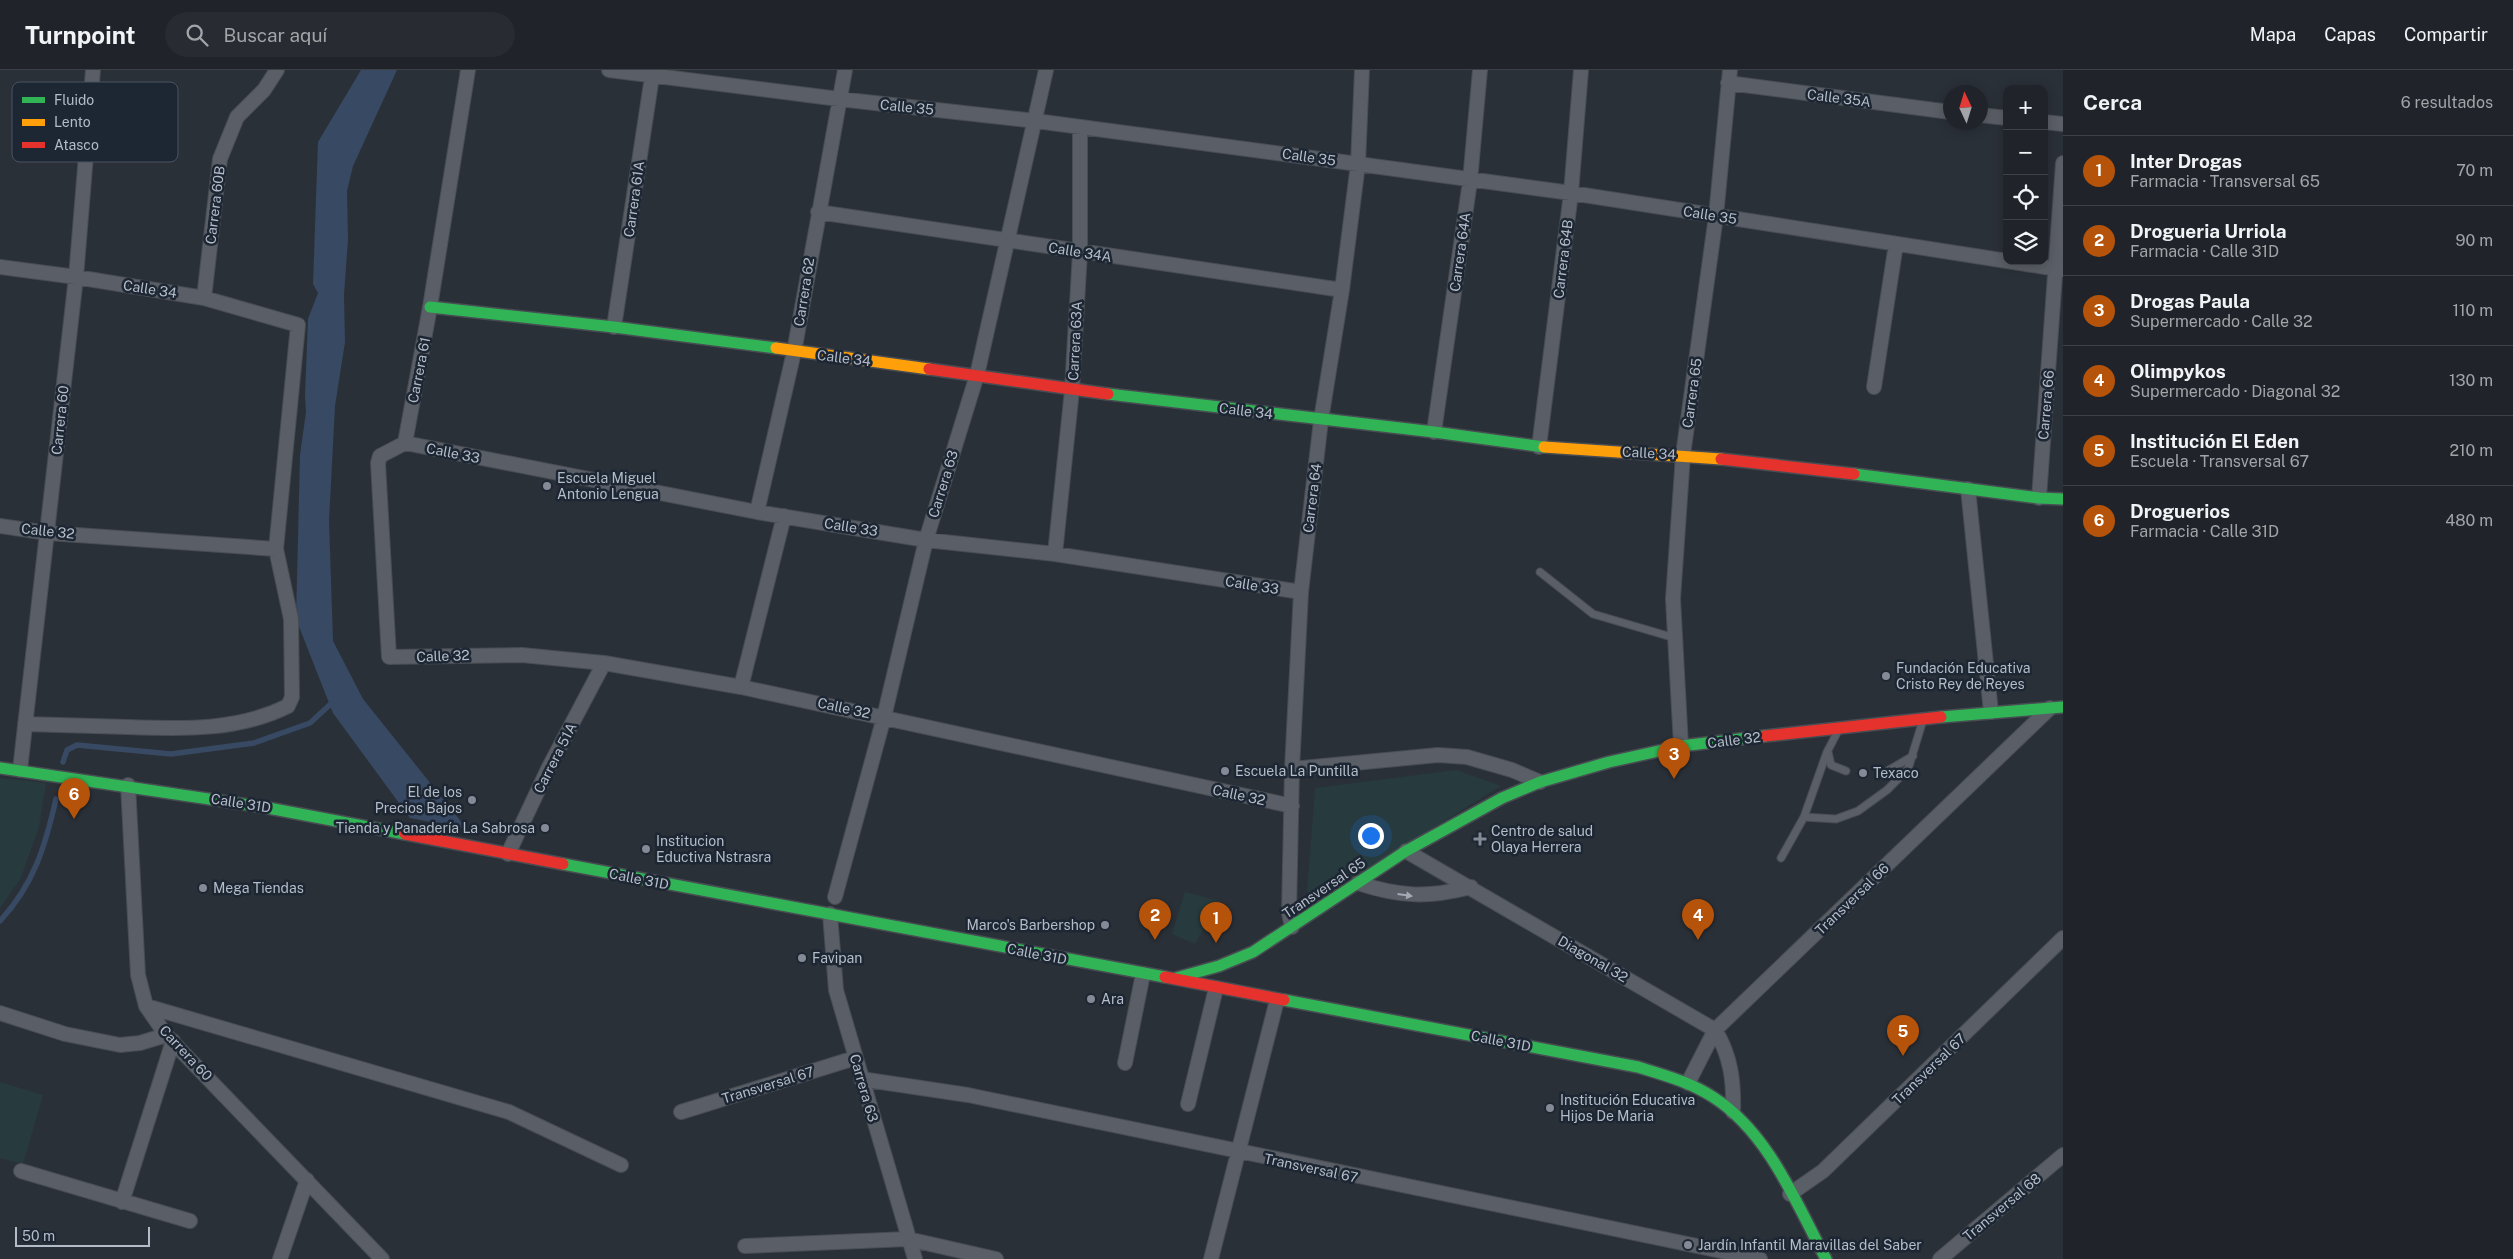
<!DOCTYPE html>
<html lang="es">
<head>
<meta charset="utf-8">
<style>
	body { margin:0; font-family:"Public Sans",sans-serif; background:#282c32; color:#f1f3f6 }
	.controls { position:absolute; right:15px; top:15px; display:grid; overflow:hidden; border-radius:10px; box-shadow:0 2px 12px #0003 }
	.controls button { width:45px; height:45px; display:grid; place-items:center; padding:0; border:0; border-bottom:1px solid #3d4147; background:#20242a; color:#f1f3f6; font:25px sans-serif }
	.compass { position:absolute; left:1943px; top:15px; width:45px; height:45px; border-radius:50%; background:#20242a; box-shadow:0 2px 12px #0003; rotate:356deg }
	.scale { position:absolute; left:15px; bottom:12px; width:135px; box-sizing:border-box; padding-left:5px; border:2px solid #b4bcc9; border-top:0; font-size:14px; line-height:18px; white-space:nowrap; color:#b4bcc9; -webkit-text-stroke:4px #1d2633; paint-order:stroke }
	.you { position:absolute; left:1370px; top:765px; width:18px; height:18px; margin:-12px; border:4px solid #fff; border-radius:50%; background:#1a73e8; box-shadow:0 0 0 8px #1a73e833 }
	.badge { display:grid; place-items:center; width:32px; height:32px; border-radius:50%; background:#b45309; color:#fff; font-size:16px; font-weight:700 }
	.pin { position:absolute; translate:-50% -41px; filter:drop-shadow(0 1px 2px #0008) }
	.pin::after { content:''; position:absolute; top:26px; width:18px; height:15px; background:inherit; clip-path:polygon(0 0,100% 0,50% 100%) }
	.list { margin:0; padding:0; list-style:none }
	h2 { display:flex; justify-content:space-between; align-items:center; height:65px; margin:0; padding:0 20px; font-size:21px }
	h2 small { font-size:16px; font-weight:400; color:#a2a4a8 }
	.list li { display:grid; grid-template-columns:32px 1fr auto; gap:15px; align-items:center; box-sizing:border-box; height:70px; padding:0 20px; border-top:1px solid #3d4147 }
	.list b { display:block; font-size:19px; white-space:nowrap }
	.list p { margin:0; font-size:16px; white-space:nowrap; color:#a2a4a8 }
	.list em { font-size:16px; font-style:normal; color:#a2a4a8 }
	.icon { flex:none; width:28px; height:28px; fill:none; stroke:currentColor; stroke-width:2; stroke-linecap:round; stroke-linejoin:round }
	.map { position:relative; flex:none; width:2063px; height:1189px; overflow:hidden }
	header { display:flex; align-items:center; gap:30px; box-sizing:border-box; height:70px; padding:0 25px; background:#20242a; border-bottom:1px solid #3d4147 }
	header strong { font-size:24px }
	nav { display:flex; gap:28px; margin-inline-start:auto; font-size:18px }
	.search { width:350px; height:45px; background:#282c32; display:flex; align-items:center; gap:12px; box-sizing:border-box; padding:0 18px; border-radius:28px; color:#a2a4a8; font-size:19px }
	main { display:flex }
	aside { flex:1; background:#20242a }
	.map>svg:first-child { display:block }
</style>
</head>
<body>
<header>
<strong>Turnpoint</strong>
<div class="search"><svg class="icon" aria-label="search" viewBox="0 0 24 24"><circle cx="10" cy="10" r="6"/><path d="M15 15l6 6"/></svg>Buscar aquí</div>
<nav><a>Mapa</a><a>Capas</a><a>Compartir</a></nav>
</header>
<main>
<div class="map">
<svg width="2063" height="1189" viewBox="0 0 2063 1189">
	<rect width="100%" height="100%" fill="#2a3038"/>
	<path fill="#273a3e" d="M1456,700L1501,716L1306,836L1315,718Z
		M0,708L46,713L39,757L21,808L0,838Z
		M1185,822L1220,831L1195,874L1172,864Z
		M0,1012L43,1025L23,1094L0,1088Z"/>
	<path fill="#384963" d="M361,0H397L353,96L347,121L348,169L344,225L345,272L335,336L329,451L333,571L363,629L467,759L410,748L333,643L296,549L300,385L306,342L305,326L308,249L318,223L313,214L318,72Z"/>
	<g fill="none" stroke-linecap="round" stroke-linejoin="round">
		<path stroke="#384963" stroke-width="5.5" d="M63,692L67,680L77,675L171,684L254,673L310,653L335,630
			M0,851C34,814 45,777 56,729"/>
		<defs>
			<path id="lane" d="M1540,502L1593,544L1675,568
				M1828,682L1831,695L1846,701
				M1889,700L1913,686
				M1804,747L1836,749L1858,741L1887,720L1908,699L1923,650
				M1781,788L1804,747L1827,682L1838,661"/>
			<path id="street" d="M609,0L839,29L1036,51L1358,94L1571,123L2007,191
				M1728,13L1950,42
				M1980,45L2007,48
				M2044,52L2063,54
				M818,142L1342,220
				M2007,191L2063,200
				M0,197L76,207L204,228L298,255L276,479L291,549L292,627L288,636C238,661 183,659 128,657C94,656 59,655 25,654
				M204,228L220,89L237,47L264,20L277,0
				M614,257L653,0
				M1874,317L1896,174
				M1434,362L1470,111L1480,0
				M405,373L380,386L378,393L389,587L522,585L604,593L741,617L1292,736
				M405,373L757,442L926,470L1055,484L1301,522
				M405,373L430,237L468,0
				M1539,377L1571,123L1581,0
				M1968,419L1991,642
				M2039,428L2063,93
				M757,442L794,282L845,0
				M0,456L48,463L276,479
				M1055,484L1072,320L1080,182V57
				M741,617L784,446
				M1681,676L1673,529L1683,385L1716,146L1730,0
				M1292,699L1438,685L1467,687L1512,700L1540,712
				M20,700L76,207L93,0
				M128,715L138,905L146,936L166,965L382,1189
				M1406,781L1715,960C1731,986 1734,1012 1733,1042
				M508,784L549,697L604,593
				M1358,813C1400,827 1428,828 1471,817
				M835,827L884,647L926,470L977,305L1046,0
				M830,844L836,920L915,1189
				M1292,857L1289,843L1292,699L1301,522L1321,350L1342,220L1358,94L1362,0
				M146,936L509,1042L621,1095
				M0,943L65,964L120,975L140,973L166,965
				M1125,993L1143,904
				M861,1009L968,1025L1760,1189
				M1688,1013L1715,960L2050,638
				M1188,1034L1216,918
				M681,1042L855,988
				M21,1101L190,1151
				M1790,1124L1823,1101L2063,868
				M122,1132L173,971
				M745,1176L908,1169L996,1189
				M280,1189L307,1110
				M1211,1189L1277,930
				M1940,1189L2063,1085"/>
			<path id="fast" d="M430,237L614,257L776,278
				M1108,324L1434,362L1544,377
				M1854,404L2039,428L2063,429
				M1941,647L2063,637
				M0,698L263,737L405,764
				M563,794L1165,907
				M1176,908L1219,896L1253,882L1406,781L1502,728L1540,712L1609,692L1681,676L1765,666
				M1284,930L1638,997C1664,1005 1690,1012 1713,1027C1769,1063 1796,1133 1826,1189"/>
			<path id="slow" d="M776,278L929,299
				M1544,377L1721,389"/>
			<path id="jam" d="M929,299L1108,324
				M1721,389L1854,404
				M1765,666L1941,647
				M405,764L563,794
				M1165,907L1284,930"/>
		</defs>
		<use href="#lane" stroke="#484c53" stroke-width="9"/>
		<use href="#street" stroke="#484c53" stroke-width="16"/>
		<use href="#fast" stroke="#484c53" stroke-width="14"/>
		<use href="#slow" stroke="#484c53" stroke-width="14"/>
		<use href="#jam" stroke="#484c53" stroke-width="14"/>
		<use href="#lane" stroke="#5a5e66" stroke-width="7"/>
		<use href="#street" stroke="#5a5e66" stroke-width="14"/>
		<use href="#fast" stroke="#30b455" stroke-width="11"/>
		<use href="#slow" stroke="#ff9f0a" stroke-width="11"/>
		<use href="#jam" stroke="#e5322d" stroke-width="11"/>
	</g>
	<defs><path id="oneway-solid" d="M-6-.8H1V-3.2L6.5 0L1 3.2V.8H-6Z" transform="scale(1.25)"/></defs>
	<use fill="#a2a9b5" href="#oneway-solid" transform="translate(1405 825) rotate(8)"/>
	<g fill="#848b96" stroke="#1d2633" stroke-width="2">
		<circle cx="547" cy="416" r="5"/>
		<circle cx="1886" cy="606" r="5"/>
		<circle cx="1225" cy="701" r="5"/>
		<circle cx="1863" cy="703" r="5"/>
		<circle cx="472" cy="730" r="5"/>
		<circle cx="545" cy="758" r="5"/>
		<path d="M1477.5 761.5h5v5h5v5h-5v5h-5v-5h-5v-5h5z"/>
		<circle cx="646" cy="779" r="5"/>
		<circle cx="203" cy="818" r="5"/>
		<circle cx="1105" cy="855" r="5"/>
		<circle cx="802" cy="888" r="5"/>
		<circle cx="1091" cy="929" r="5"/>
		<circle cx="1550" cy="1038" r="5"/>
		<circle cx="1688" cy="1175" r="5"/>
	</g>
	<g text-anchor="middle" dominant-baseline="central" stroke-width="5" stroke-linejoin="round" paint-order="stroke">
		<g font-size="14" fill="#b4bcc9" stroke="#1d2633">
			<text transform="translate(1839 28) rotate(7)">Calle 35A</text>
			<text transform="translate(907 37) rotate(6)">Calle 35</text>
			<text transform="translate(1309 87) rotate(8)">Calle 35</text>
			<text transform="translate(634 129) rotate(-82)">Carrera 61A</text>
			<text transform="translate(215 135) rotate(-83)">Carrera 60B</text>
			<text transform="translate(1710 145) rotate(9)">Calle 35</text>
			<text transform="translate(1080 182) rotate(9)">Calle 34A</text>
			<text transform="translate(1460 182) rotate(-82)">Carrera 64A</text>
			<text transform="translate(1563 189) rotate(-83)">Carrera 64B</text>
			<text transform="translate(150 219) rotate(9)">Calle 34</text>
			<text transform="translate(804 222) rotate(-81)">Carrera 62</text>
			<text transform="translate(1075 271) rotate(-87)">Carrera 63A</text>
			<text transform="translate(844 288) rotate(7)">Calle 34</text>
			<text transform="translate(419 300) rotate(-79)">Carrera 61</text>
			<text transform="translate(1692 323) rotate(-82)">Carrera 65</text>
			<text transform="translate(2046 335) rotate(-85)">Carrera 66</text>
			<text transform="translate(1246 341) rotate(7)">Calle 34</text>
			<text transform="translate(60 350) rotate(-84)">Carrera 60</text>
			<text transform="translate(453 383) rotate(11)">Calle 33</text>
			<text transform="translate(1649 383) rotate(3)">Calle 34</text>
			<text transform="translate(943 414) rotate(-73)">Carrera 63</text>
			<text transform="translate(1312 428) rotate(-83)">Carrera 64</text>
			<text transform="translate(851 457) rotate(9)">Calle 33</text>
			<text transform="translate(48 461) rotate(6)">Calle 32</text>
			<text transform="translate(1252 515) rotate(9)">Calle 33</text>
			<text transform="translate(443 586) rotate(-2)">Calle 32</text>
			<text transform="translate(844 638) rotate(12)">Calle 32</text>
			<text transform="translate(1734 670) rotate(-7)">Calle 32</text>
			<text transform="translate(555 688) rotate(-63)">Carrera 51A</text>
			<text transform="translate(1239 725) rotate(12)">Calle 32</text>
			<text transform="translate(241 733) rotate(9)">Calle 31D</text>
			<text transform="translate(639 809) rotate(11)">Calle 31D</text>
			<text transform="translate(1324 818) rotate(-34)">Transversal 65</text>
			<text transform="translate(1852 829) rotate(-44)">Transversal 66</text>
			<text transform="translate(1037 884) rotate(11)">Calle 31D</text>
			<text transform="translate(1593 889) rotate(30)">Diagonal 32</text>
			<text transform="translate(1501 971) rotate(11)">Calle 31D</text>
			<text transform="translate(186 983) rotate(47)">Carrera 60</text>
			<text transform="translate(1929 999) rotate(-44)">Transversal 67</text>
			<text transform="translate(768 1015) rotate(-17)">Transversal 67</text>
			<text transform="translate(864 1018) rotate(74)">Carrera 63</text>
			<text transform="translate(1311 1098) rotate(12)">Transversal 67</text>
			<text transform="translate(2002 1137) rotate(-40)">Transversal 68</text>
		</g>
		<g font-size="14" fill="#b4bcc9" stroke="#1d2633" text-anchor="start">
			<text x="557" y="408">Escuela Miguel<tspan x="557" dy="16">Antonio Lengua</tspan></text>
			<text x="1896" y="598">Fundación Educativa<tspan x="1896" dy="16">Cristo Rey de Reyes</tspan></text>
			<text x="1235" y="701">Escuela La Puntilla</text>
			<text x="1873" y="703">Texaco</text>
			<text x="462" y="722" text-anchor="end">El de los<tspan x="462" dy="16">Precios Bajos</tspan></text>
			<text x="535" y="758" text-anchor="end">Tienda y Panadería La Sabrosa</text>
			<text x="1491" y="761">Centro de salud<tspan x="1491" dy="16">Olaya Herrera</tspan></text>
			<text x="656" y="771">Institucion<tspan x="656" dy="16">Eductiva Nstrasra</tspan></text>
			<text x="213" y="818">Mega Tiendas</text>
			<text x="1095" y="855" text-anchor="end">Marco's Barbershop</text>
			<text x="812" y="888">Favipan</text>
			<text x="1101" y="929">Ara</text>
			<text x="1560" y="1030">Institución Educativa<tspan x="1560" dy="16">Hijos De Maria</tspan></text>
			<text x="1698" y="1175">Jardín Infantil Maravillas del Saber</text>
		</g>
	</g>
	<rect x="12" y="12" width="166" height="80" rx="8" fill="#1d2633" stroke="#4a5360" stroke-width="1"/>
	<rect x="22" y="27" width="23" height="6" fill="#30b455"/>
	<rect x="22" y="49" width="23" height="7" fill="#ff9f0a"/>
	<rect x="22" y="72" width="23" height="6" fill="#e5322d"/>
	<g font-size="14" fill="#b4bcc9">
		<text x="54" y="35">Fluido</text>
		<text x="54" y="57">Lento</text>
		<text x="54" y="80">Atasco</text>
	</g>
</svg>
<div class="controls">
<button>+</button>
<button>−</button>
<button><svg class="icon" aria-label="locate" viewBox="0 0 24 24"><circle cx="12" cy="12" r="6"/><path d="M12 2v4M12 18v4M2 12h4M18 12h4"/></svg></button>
<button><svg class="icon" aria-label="layers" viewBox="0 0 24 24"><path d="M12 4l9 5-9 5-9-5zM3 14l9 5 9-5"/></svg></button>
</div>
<svg class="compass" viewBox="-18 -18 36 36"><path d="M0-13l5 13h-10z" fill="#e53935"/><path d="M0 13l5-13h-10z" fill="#a2a4a8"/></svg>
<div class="scale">50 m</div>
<div class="you"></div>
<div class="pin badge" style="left:1216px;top:873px">1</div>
<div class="pin badge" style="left:1155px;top:870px">2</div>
<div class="pin badge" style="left:1674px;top:709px">3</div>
<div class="pin badge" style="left:1698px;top:870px">4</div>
<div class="pin badge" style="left:1903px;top:986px">5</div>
<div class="pin badge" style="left:74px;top:749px">6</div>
</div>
<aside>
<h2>Cerca<small>6 resultados</small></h2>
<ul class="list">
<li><span class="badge">1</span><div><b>Inter Drogas</b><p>Farmacia · Transversal 65</p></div><em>70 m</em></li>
<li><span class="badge">2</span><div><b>Drogueria Urriola</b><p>Farmacia · Calle 31D</p></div><em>90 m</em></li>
<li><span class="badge">3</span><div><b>Drogas Paula</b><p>Supermercado · Calle 32</p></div><em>110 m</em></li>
<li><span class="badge">4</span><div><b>Olimpykos</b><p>Supermercado · Diagonal 32</p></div><em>130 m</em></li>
<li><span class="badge">5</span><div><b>Institución El Eden</b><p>Escuela · Transversal 67</p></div><em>210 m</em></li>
<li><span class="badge">6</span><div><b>Droguerios</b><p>Farmacia · Calle 31D</p></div><em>480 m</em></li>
</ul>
</aside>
</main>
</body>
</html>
